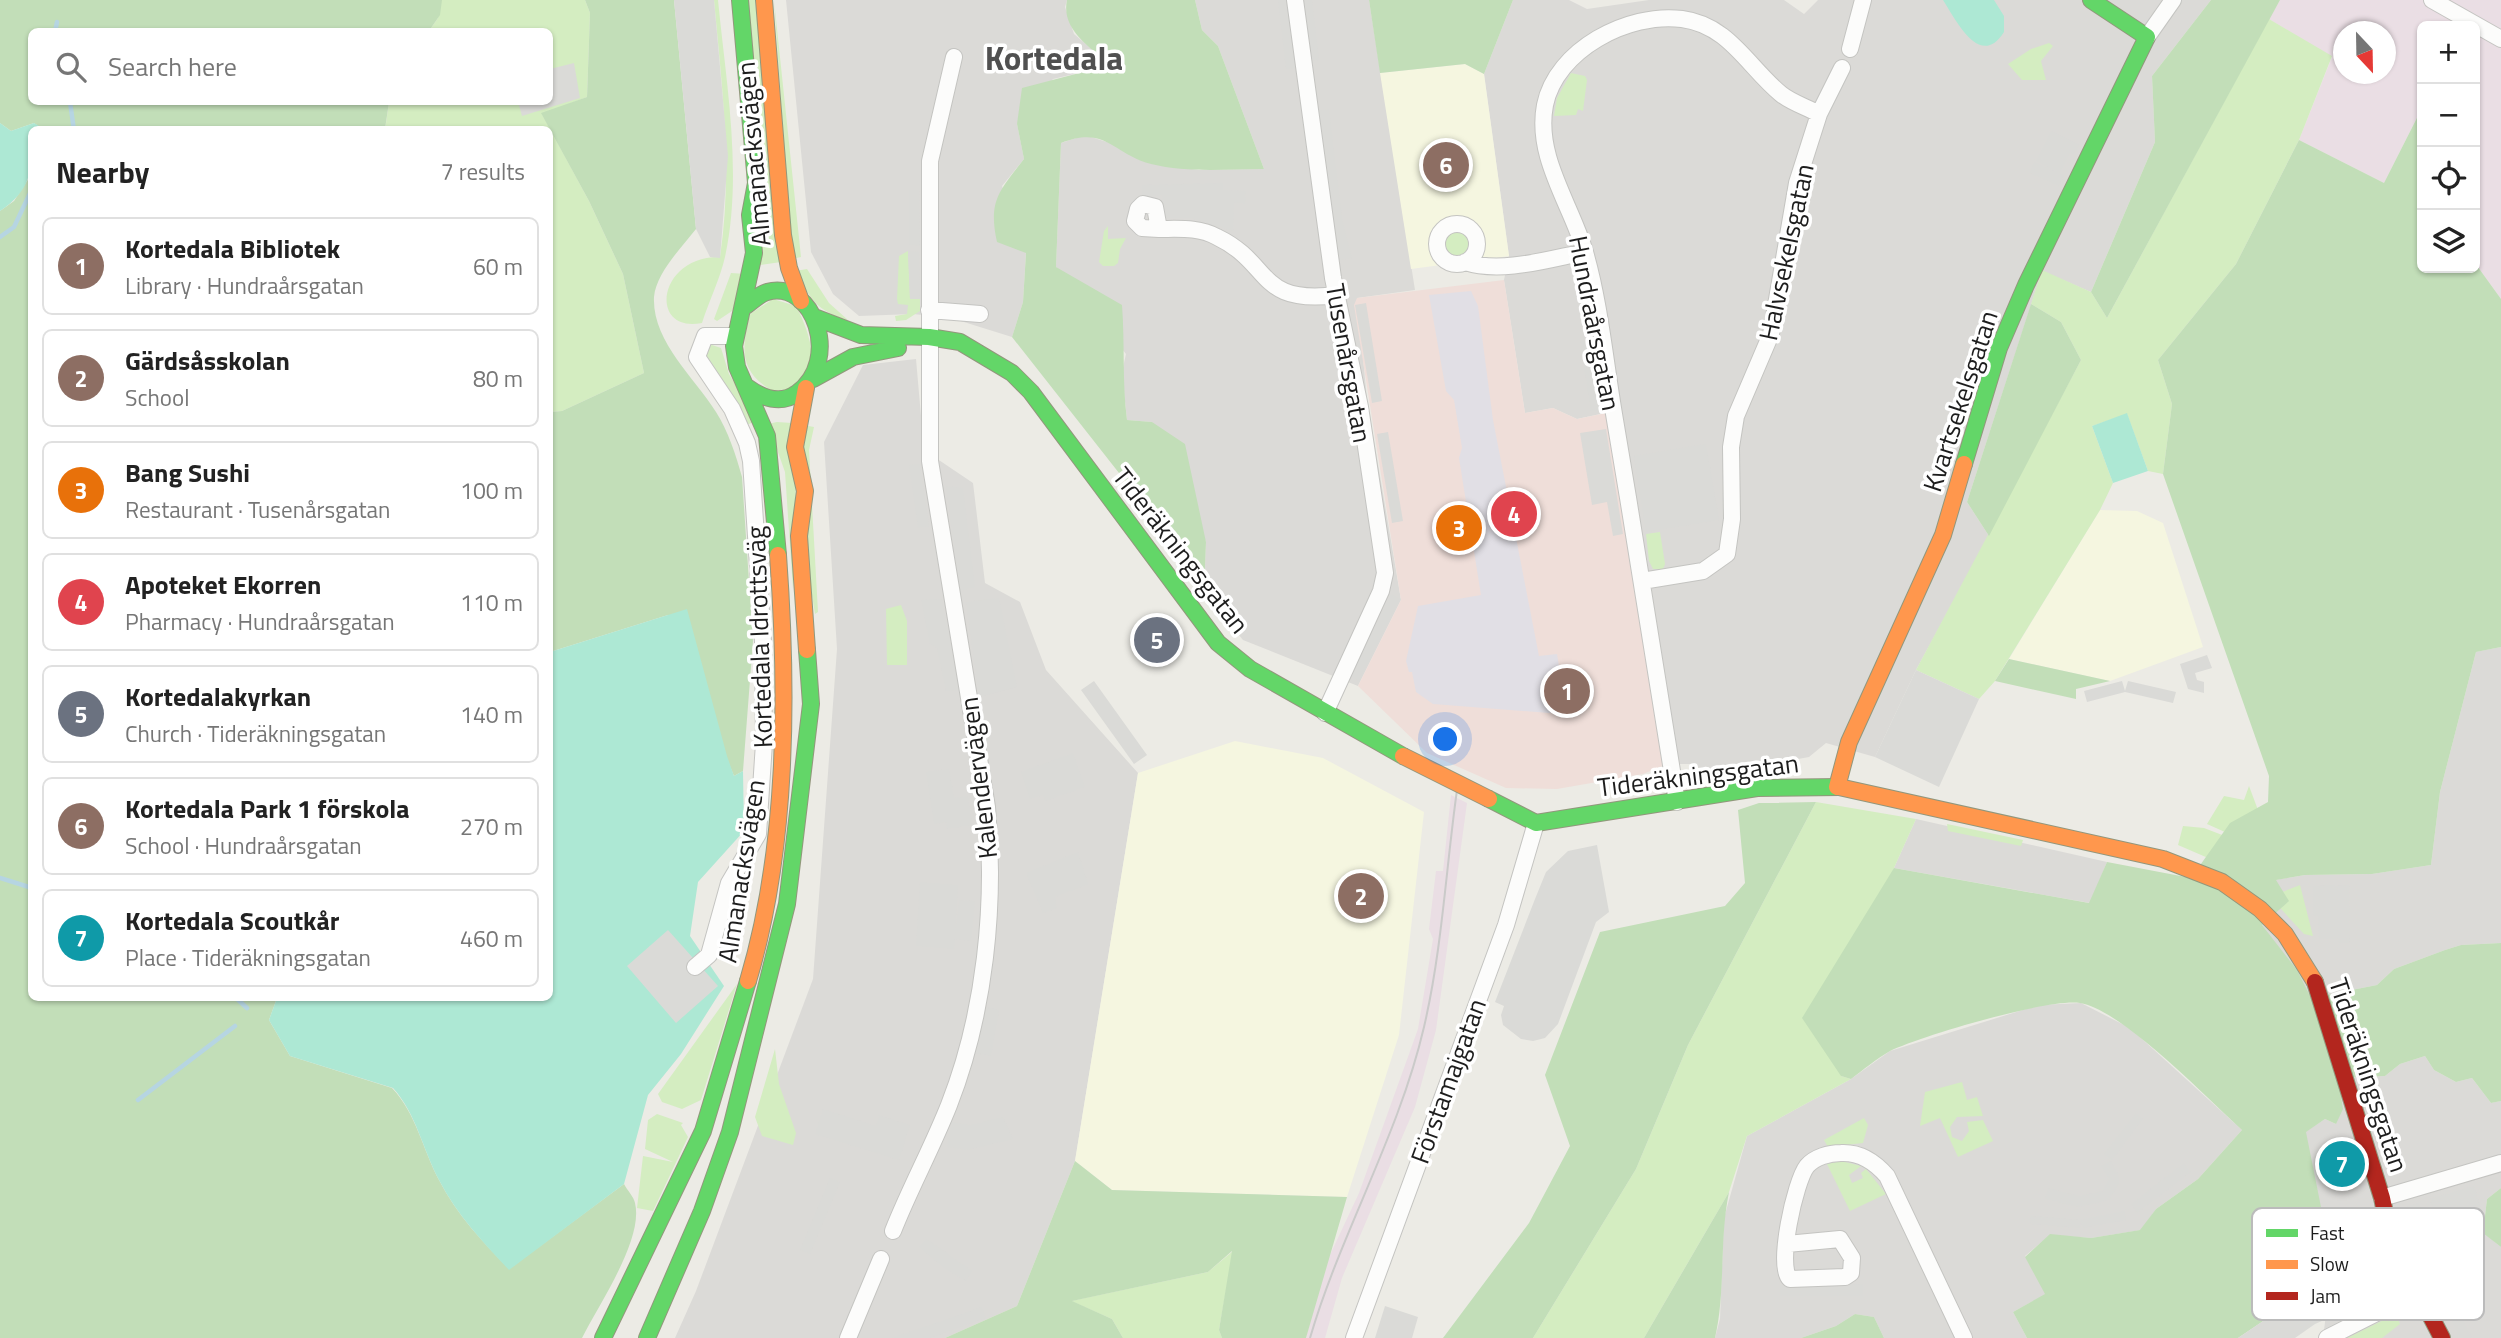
<!DOCTYPE html>
<html lang="en">
<head>
<meta charset="utf-8">
<style>
	body { margin:0; font-family:"Titillium Web",sans-serif; background:#f6f6f6; color:#222 }
	.controls { position:absolute; right:21px; top:21px; display:grid; overflow:hidden; border-radius:10px; box-shadow:0 2px 5px #0004 }
	.controls button { width:63px; height:63px; display:grid; place-items:center; padding:0; border:0; border-bottom:2px solid #e0e0e0; background:#fff; color:#222; font:35px sans-serif }
	.compass { position:absolute; left:2333px; top:21px; width:63px; height:63px; border-radius:50%; background:#fff; box-shadow:0 2px 5px #0004; rotate:158deg }
	.you { position:absolute; left:1446px; top:740px; width:24px; height:24px; margin:-18px; border:5px solid #fff; border-radius:50%; background:#1a73e8; box-shadow:0 0 0 10px #1a73e833 }
	.badge { display:grid; place-items:center; width:46px; height:46px; border-radius:50%; background:#656563; color:#fff; font-size:23px; font-weight:700 }
	.pin { position:absolute; translate:-50% -50%; border:4px solid #fff; box-shadow:0 2px 7px #0006 }
	.list { margin:0; padding:0; list-style:none }
	h2 { display:flex; justify-content:space-between; align-items:center; height:91px; margin:0; padding:0 28px; font-size:30px }
	h2 small { font-size:23px; font-weight:400; color:#767676 }
	.list li { display:grid; grid-template-columns:46px 1fr auto; gap:21px; align-items:center; box-sizing:border-box; height:98px; margin:0 14px 14px; padding:0 14px; border:2px solid #e0e0e0; border-radius:10px }
	.list b { display:block; font-size:26px; white-space:nowrap }
	.list p { margin:0; font-size:23px; white-space:nowrap; color:#767676 }
	.list em { font-size:23px; font-style:normal; color:#767676 }
	.icon { flex:none; width:38px; height:38px; fill:none; stroke:currentColor; stroke-width:2; stroke-linecap:round; stroke-linejoin:round }
	.map { position:relative; flex:none; width:2501px; height:1338px; overflow:hidden }
	.search { position:absolute; background:#fff; box-shadow:0 2px 5px #0004; left:28px; top:28px; width:525px; height:77px; display:flex; align-items:center; gap:18px; box-sizing:border-box; padding:0 24px; border-radius:10px; color:#767676; font-size:26px }
	.panel { position:absolute; background:#fff; box-shadow:0 2px 5px #0004; left:28px; top:126px; width:525px; height:875px; border-radius:10px }
	.map>svg:first-child { display:block }
</style>
</head>
<body>
<div class="map">
<svg width="2501" height="1338" viewBox="0 0 2501 1338">
	<rect width="100%" height="100%" fill="#ecebe5"/>
	<path fill="#dbdad7" d="M786,0H1067L1065,7L1074,34L1107,62L1087,71L1053,79L1017,124L1024,159L1002,186L1026,252L1023,302L1012,337L951,318L913,314L859,316L833,294L811,252Z
		M1195,0H1369L1415,290L1357,298L1367,399L1401,600L1358,686L1243,640L1204,592L1206,542L1152,422L1127,420L1122,372L1126,354L1056,267L1061,143L1085,135L1110,143L1149,163L1199,170L1264,169L1218,46L1202,30Z
		M1513,0H1569L1587,9L1649,0H1784L1804,14L1818,0H2211L2152,76L2155,142L2091,292L2042,271L1967,502L1989,536L1916,670L1875,757L1826,743L1809,757L1711,775L1692,764H1667L1605,413L1577,419L1553,408L1525,413L1504,280L1509,256L1484,74Z
		M916,359L924,450L973,483L985,583L1020,602L1046,670L1138,773L1075,1161L1017,1306L945,1338H675L696,1291L813,979L837,649L824,442L863,365Z
		M2501,647V943L2461,945L2445,950L2394,969L2377,985L2311,998L2262,925L2275,880L2305,875L2372,874L2431,865L2440,792L2476,652Z
		M1916,819L2107,862L2090,903L1894,868Z
		M2081,1003L2130,1028L2242,1130L2198,1179L2156,1209L2141,1230L2091,1238L2050,1235L2025,1256L2046,1294L2013,1312L2027,1338H1884L1874,1317L1855,1314L1836,1326L1801,1338H1715L1720,1319L1724,1218L1747,1136L1851,1079L1890,1051L2039,1005Z
		M2425,1056L2434,1070L2456,1082L2472,1078L2491,1103L2501,1101V1188L2487,1199L2483,1232L2501,1247V1338H2323L2331,1275L2305,1132L2325,1119L2336,1124L2337,1078L2385,1076L2400,1064Z"/>
	<path fill="#efded9" d="M1504,280L1525,413L1553,408L1577,419L1606,413L1667,764L1643,774L1557,789L1506,788L1427,753L1358,686L1401,600L1354,305L1357,298Z"/>
	<path fill="#eadee4" fill-rule="evenodd" d="M2280,0H2501V299L2475,263V26H2422V108L2384,183L2299,140L2332,57L2269,19ZM2344,32H2386V74H2344Z
		M1451,795L1467,803L1436,1030L1415,1107L1342,1278L1325,1338H1306L1322,1272L1359,1193L1418,1029L1433,939L1429,929L1436,871H1443Z"/>
	<path fill="#f5f6e0" d="M1465,64L1484,74L1509,256L1411,269L1380,73Z
		M2100,510L2137,511L2163,523L2203,647L2110,681L2009,659Z
		M1235,741L1323,758L1424,812L1399,1035L1347,1197L1112,1190L1075,1161L1138,773Z"/>
	<path fill="#d4edc1" d="M440,0H585L590,13L587,97L542,114L589,201L623,274L644,373L562,411L550,412V130H385L389,102H550V32L429,31L438,18Z
		M714,0H718C726,83 743,174 725,257C720,279 709,301 702,323C648,334 657,256 720,257C733,171 722,87 714,0Z
		M749,0H755L781,262L760,265Z
		M774,0L801,257L792,259Z
		M2269,19L2332,56L2299,140L2236,264L2158,360L2172,404L2163,474L2148,471L2127,414L2092,426L2113,483L2100,510L1995,681L1979,699L1916,670L2081,360L2061,322L2031,304L2042,270L2091,292L2107,318Z
		M2049,43L2053,46L2041,61L2046,80H2022L2008,64L2031,49Z
		M1571,73L1585,76L1587,80L1583,111L1578,109L1576,115L1554,116L1557,98Z
		M1108,226V239L1126,238L1120,249L1118,263L1114,266H1103L1099,262L1104,231Z
		M1444 245a14 14 0 1 1 28 0a14 14 0 1 1-28 0Z
		M908,251L910,299H920V311L906,320L896,321L895,316L907,314L908,305L898,304L897,299L899,256Z
		M807,269L829,303L848,320C816,311 811,299 795,271Z
		M731,273L746,274L732,311L717,321L714,319Z
		M773,299L796,306C808,329 825,370 793,388C788,390 777,390 771,390C738,370 742,347 750,314Z
		M712,345L721,348L729,374L757,421L746,425L733,396L705,358L708,346Z
		M777,422L792,423L796,477L793,589L785,472L768,424Z
		M803,425L814,427L809,450L818,612L815,614L804,546Z
		M1660,532L1665,564L1663,569H1653L1649,561L1646,534Z
		M901,605L907,621V665H887L886,609Z
		M2249,786L2258,810L2254,845L2207,824L2224,796L2244,800Z
		M1816,802L1916,819L1894,868L1841,1076L1851,1079L1747,1136L1729,1192L1644,1338H1533L1636,1169L1688,1045Z
		M1947,824L2023,840L2021,846L1948,831Z
		M2183,826L2204,828L2230,838L2215,861L2178,845Z
		M2300,885L2313,936L2304,934L2270,897Z
		M737,984L701,1100L682,1109L662,1102L658,1094Z
		M775,1049L779,1084L796,1133L793,1145L762,1136L755,1117Z
		M1962,1082L1967,1100L1977,1097L1983,1116L1957,1117L1950,1127L1952,1137L1962,1141L1969,1131L1967,1122L1983,1120L1993,1141L1958,1157L1940,1118L1920,1126L1925,1092Z
		M657,1114L683,1123L681,1125L688,1137L653,1211L637,1208L643,1156L673,1162L645,1149L648,1120Z
		M1864,1118L1868,1125L1863,1143L1828,1147L1824,1140Z
		M1841,1161L1861,1166L1849,1175L1852,1183L1863,1178L1861,1173L1866,1169L1886,1194L1850,1211L1827,1164Z
		M1233,1251L1219,1330L1222,1338H1123L1112,1319L1071,1301L1208,1272Z
		M2396,1314L2400,1324L2382,1338H2347Z"/>
	<path fill="#c2deb8" d="M0,0H442L440,15L429,31L32,32V102H389L385,129L44,130L34,123L11,131L0,123Z
		M585,0H674L696,229C682,247 656,273 654,297C652,341 694,377 716,412C728,431 736,455 742,477L753,641L743,771L734,776L668,615L550,652V412L562,411L644,373L623,274L589,201L541,113L587,97L590,13Z
		M1067,0H1195L1202,30L1218,46L1264,169C1227,169 1187,173 1151,164C1113,154 1106,125 1061,143L1056,267L1122,305C1125,344 1122,381 1127,420L1152,422L1185,444L1206,542L1204,592L1130,487L1012,337L1023,302L1026,253L997,242C988,201 999,191 1024,159L1017,124L1022,88L1087,71L1106,62C1088,45 1061,29 1067,0Z
		M1369,0H1513L1484,74L1465,64L1380,73Z
		M2211,0H2280L2107,318L2091,292L2155,142L2152,76Z
		M2422,108V268H2475V263L2501,299V647L2476,652L2440,792L2431,865L2372,874L2305,875L2276,880L2289,901L2262,925L2297,970L2311,998L2377,985L2394,969L2445,950L2461,945L2501,943V1101L2491,1103L2472,1078L2456,1082L2434,1070L2425,1056L2400,1064L2385,1076L2338,1078L2343,1109L2336,1124L2325,1119L2306,1132L2330,1252L2331,1275L2238,1338H2027L2013,1312L2045,1294L2025,1257L2050,1234L2091,1238L2140,1230L2156,1209L2198,1179L2242,1130C2209,1100 2121,1009 2080,1003C2048,998 1921,1036 1890,1051C1876,1059 1863,1070 1851,1079L1841,1076L1802,1018L1894,868L2089,903L2107,862L2191,878L2230,823L2268,802L2269,776L2163,474L2172,404L2158,360L2236,264L2299,140L2384,183Z
		M31,175L32,998H277L269,1020L290,1056L392,1088C416,1113 423,1150 439,1180C457,1215 482,1241 509,1269L624,1184C627,1190 634,1197 635,1203C644,1239 598,1306 582,1338H0V211L14,201Z
		M2031,304L2061,322L2081,360L1989,536L1967,502Z
		M2009,659L2110,681L2076,689V699L1995,681Z
		M1816,802L1688,1045L1636,1169L1533,1338H1443L1529,1223L1570,1146L1545,1075L1600,932L1725,906L1745,883L1738,810L1759,803Z
		M1075,1161L1112,1190L1347,1197L1306,1338H1222L1219,1330L1232,1251L1208,1272L1072,1301L1112,1319L1123,1338H945L1017,1306Z
		M2501,1188V1247L2483,1233L2487,1199Z
		M1729,1192C1719,1240 1726,1290 1715,1338H1644Z
		M1855,1314L1874,1317L1884,1338H1801L1836,1326Z"/>
	<path fill="#ade8d4" d="M1943,0H1994L2004,16V32C1980,70 1956,20 1943,0Z
		M0,123L11,131L34,123L44,129L32,130C32,167 34,188 0,211Z
		M2127,413L2148,471L2113,483L2092,426Z
		M687,609L727,756L734,776L743,771L744,831L698,882L690,936L724,986L681,1054L648,1095L624,1184L509,1270C482,1241 457,1215 439,1180C423,1150 416,1113 393,1088L290,1056L269,1020L277,998H550V652Z"/>
	<path fill="#dadad7" d="M674,0H714L728,156L720,258L710,257L696,229Z
		M1278,0H1288L1296,68L1286,69Z
		M1302,0H1312L1319,60L1311,61Z
		M574,63L580,98L522,116L518,102H550V69Z
		M1329,109L1342,218L1352,258L1340,260L1330,219L1318,111Z
		M2051,131L2079,145L2074,154L2070,153L2060,173L2064,175L2059,186L2030,173L2034,162L2057,172L2036,161Z
		M1223,183V190L1246,191L1245,204L1234,202L1233,231L1191,218H1162V195L1142,197V185Z
		M909,190H919L920,246L909,244Z
		M908,251L919,252L920,299H910Z
		M1366,303L1382,401L1372,403L1355,305Z
		M1590,340L1602,410L1591,411L1580,342Z
		M1606,429L1623,534L1613,536L1607,502L1592,505L1580,433Z
		M1388,432L1403,521L1392,523L1377,434Z
		M1706,444L1719,520L1646,532L1634,456Z
		M920,464L929,526L918,528L909,465Z
		M946,486L963,488L975,587L960,591Z
		M1391,594L1400,599L1359,681L1350,676Z
		M999,598L1017,687L979,697L966,602Z
		M942,599L960,690L946,691L937,648L930,644L921,600Z
		M2207,655L2212,668L2195,673L2197,680L2204,682V693L2188,689L2180,664Z
		M1916,670L1979,699L1939,787L1875,757Z
		M1094,681L1147,755L1134,764L1081,690Z
		M2122,681L2125,691L2128,681L2176,692L2173,703L2125,692L2087,702L2084,691Z
		M1073,753L1085,787L1045,801L1043,795L1030,799L1021,772Z
		M949,769L954,798L968,796L972,825L947,829L946,822L934,824L926,772Z
		M1597,845L1609,912L1596,922L1558,1024L1545,1038L1533,1041L1521,1039L1503,1025L1501,1015L1504,1006L1495,1002L1535,899L1546,872L1568,851Z
		M1078,852L1088,884L1055,897L1057,908L1043,913L1026,873Z
		M920,882L958,885L955,936L959,900L975,901L971,941L955,939L954,949L916,946Z
		M2349,885L2350,943H2339L2338,939H2319L2318,916L2313,915V886Z
		M668,930L718,986L676,1023L627,966Z
		M978,1006L999,1010L991,1056L970,1052Z
		M823,1109L876,1126L879,1115L910,1125L899,1160L815,1134Z
		M2136,1113L2143,1119L2112,1160L2104,1154Z
		M1003,1117L1013,1139L968,1150L947,1147L952,1122L970,1125Z
		M2111,1161L2119,1176V1184L2109,1200L2078,1207L2045,1199L2048,1188L2079,1196L2103,1191L2109,1179L2101,1166Z
		M2184,1163L2191,1172L2137,1213L2131,1204Z
		M830,1178L840,1182L810,1254L800,1250Z
		M2474,1186L2481,1209L2454,1217L2457,1227L2452,1229L2454,1237L2442,1241L2430,1199Z
		M2419,1203L2442,1273L2430,1277L2407,1207Z
		M2125,1211L2126,1220L2083,1228L2081,1223L2080,1228L2030,1224L2031,1216L2080,1220Z
		M927,1239L972,1271L966,1281L944,1268L919,1247Z
		M2331,1275L2351,1302L2340,1313L2315,1324L2295,1338H2238Z
		M1863,1284V1296H1780V1285Z
		M2447,1290L2472,1338H2460L2438,1294Z
		M1385,1306L1418,1317L1412,1338H1375Z
		M982,1307L986,1318L929,1338H892Z"/>
	<path fill="#e1dfe5" d="M1471,291L1478,306L1493,420L1539,656L1557,654L1566,709L1549,713L1433,704L1416,692L1412,672H1409L1406,661L1418,606L1481,595L1459,458L1462,448L1454,400L1446,391L1429,295Z"/>
	<g fill="none" stroke-linecap="round" stroke-linejoin="round">
		<path stroke="#b6d5e2" stroke-width="4.5" d="M55,32L57,22
			M70,102L74,130
			M0,237L14,227L32,189
			M0,878L32,888
			M236,998L247,1008
			M138,1100L235,1026"/>
		<defs>
			<path id="street" d="M1295,0L1333,278L1360,407L1385,573L1381,591L1325,713
				M2432,0L2501,39
				M2147,37L2173,0
				M1850,49L1863,0
				M1437 244a20 20 0 1 1 40 0a20 20 0 1 1-40 0Z
				M1159,229L1142,228L1135,221L1138,209L1143,204L1155,207L1159,229C1179,229 1199,227 1217,237C1273,264 1256,305 1337,295
				M1465,262C1501,274 1549,259 1585,252
				M929,310L980,314
				M1642,581L1703,571L1727,554L1732,519L1731,447L1736,416L1771,334L1797,183L1819,114L1842,68
				M1677,802C1656,672 1636,543 1614,414C1605,361 1600,304 1585,252C1571,204 1535,157 1545,105C1556,50 1628,12 1682,19C1729,25 1748,67 1781,94C1792,103 1807,107 1819,114
				M695,967L709,955L729,883L758,834L764,743L763,642L751,461L747,443L732,409L697,357L705,336H734
				M2382,1198L2501,1163
				M893,1231C910,1188 932,1148 949,1105C985,1013 996,905 987,807L930,461V161L954,57
				M1787,1244L1840,1239L1852,1258L1851,1273L1845,1277L1790,1279C1776,1268 1795,1181 1807,1166C1815,1157 1829,1153 1841,1153C1860,1152 1875,1162 1887,1176L1964,1338
				M848,1338L881,1259
				M1354,1338L1506,925L1536,823
				M2327,1338L2418,1292"/>
			<path id="fast" d="M740,0L756,183L750,215L754,253L734,346L737,367L767,436L778,555
				M744,307C751,303 759,294 767,292C814,279 842,361 797,393C781,405 762,398 747,387
				M814,317L861,335L929,337L960,342L1012,373L1031,392L1218,643L1250,669L1403,756
				M813,379L853,357L898,348
				M1964,464L1999,348L2026,285L2147,37L2091,0
				M1489,799L1536,823L1757,788L1839,787
				M603,1338L703,1131L748,981
				M647,1338L702,1211L730,1132L787,904L811,704L807,650"/>
			<path id="slow" d="M764,0L783,235L789,268L801,301
				M806,388L795,447L805,491L799,536L807,650
				M1837,787L1849,742L1943,535L1964,464
				M1839,787L2163,859L2222,882L2260,909L2285,934L2315,982
				M748,981C788,847 788,693 778,555"/>
			<path id="jam" d="M2315,982L2382,1198L2390,1237L2406,1279L2418,1292L2442,1338"/>
		</defs>
		<use href="#street" stroke="#c4c4c1" stroke-width="18"/>
		<use href="#fast" stroke="#92977c" stroke-width="18"/>
		<use href="#slow" stroke="#92977c" stroke-width="18"/>
		<use href="#jam" stroke="#92977c" stroke-width="18"/>
		<use href="#street" stroke="#fcfcfb" stroke-width="16"/>
		<use href="#fast" stroke="#63d668" stroke-width="16"/>
		<use href="#slow" stroke="#ff974d" stroke-width="16"/>
		<use href="#jam" stroke="#b3261e" stroke-width="16"/>
		<path stroke="#cacac9" stroke-width="2" d="M1310,1338C1341,1232 1399,1135 1424,1027C1442,950 1446,868 1457,790"/>
		<defs>
			<path id="slow-bridge" d="M1403,756L1489,799"/>
		</defs>
		<use href="#slow-bridge" stroke="#92977c" stroke-width="18" stroke-linecap="butt"/>
		<use href="#slow-bridge" stroke="#ff974d" stroke-width="16"/>
	</g>
	<g text-anchor="middle" dominant-baseline="central" stroke-width="7" stroke-linejoin="round" paint-order="stroke">
		<g font-size="26" fill="#1d1d1d" stroke="#fff">
			<text transform="translate(753 154) rotate(-95)">Almanacksvägen</text>
			<text transform="translate(1786 252) rotate(-78)">Halvsekelsgatan</text>
			<text transform="translate(1595 323) rotate(79)">Hundraårsgatan</text>
			<text transform="translate(1349 363) rotate(80)">Tusenårsgatan</text>
			<text transform="translate(1960 401) rotate(-72)">Kvartsekelsgatan</text>
			<text transform="translate(1181 550) rotate(52)">Tideräkningsgatan</text>
			<text transform="translate(759 637) rotate(-92)">Kortedala Idrottsväg</text>
			<text transform="translate(1698 775) rotate(-7)">Tideräkningsgatan</text>
			<text transform="translate(978 778) rotate(-97)">Kalendervägen</text>
			<text transform="translate(741 871) rotate(-81)">Almanacksvägen</text>
			<text transform="translate(2369 1075) rotate(72)">Tideräkningsgatan</text>
			<text transform="translate(1448 1081) rotate(-70)">Förstamajgatan</text>
		</g>
		<g font-size="33" font-weight="bold" fill="#505050" stroke="#fff">
			<text x="1054" y="58">Kortedala</text>
		</g>
	</g>
	<rect x="2252" y="1208" width="232" height="112" rx="10" fill="#fff" stroke="#bbb" stroke-width="2"/>
	<rect x="2266" y="1229" width="32" height="8" fill="#63d668"/>
	<rect x="2266" y="1260" width="32" height="9" fill="#ff974d"/>
	<rect x="2266" y="1292" width="32" height="8" fill="#b3261e"/>
	<g font-size="19" fill="#1d1d1d">
		<text x="2310" y="1240">Fast</text>
		<text x="2310" y="1271">Slow</text>
		<text x="2310" y="1303">Jam</text>
	</g>
</svg>
<div class="controls">
<button>+</button>
<button>−</button>
<button><svg class="icon" aria-label="locate" viewBox="0 0 24 24"><circle cx="12" cy="12" r="6"/><path d="M12 2v4M12 18v4M2 12h4M18 12h4"/></svg></button>
<button><svg class="icon" aria-label="layers" viewBox="0 0 24 24"><path d="M12 4l9 5-9 5-9-5zM3 14l9 5 9-5"/></svg></button>
</div>
<svg class="compass" viewBox="-18 -18 36 36"><path d="M0-13l5 13h-10z" fill="#e53935"/><path d="M0 13l5-13h-10z" fill="#767676"/></svg>
<div class="you"></div>
<div class="pin badge" style="left:1567px;top:691px;background:#8d6e63">1</div>
<div class="pin badge" style="left:1361px;top:896px;background:#8d6e63">2</div>
<div class="pin badge" style="left:1459px;top:528px;background:#e8710a">3</div>
<div class="pin badge" style="left:1514px;top:514px;background:#e0444e">4</div>
<div class="pin badge" style="left:1157px;top:640px;background:#6b7280">5</div>
<div class="pin badge" style="left:1446px;top:165px;background:#8d6e63">6</div>
<div class="pin badge" style="left:2342px;top:1164px;background:#0f9aa8">7</div>
<div class="search"><svg class="icon" aria-label="search" viewBox="0 0 24 24"><circle cx="10" cy="10" r="6"/><path d="M15 15l6 6"/></svg>Search here</div>
<section class="panel">
<h2>Nearby<small>7 results</small></h2>
<ul class="list">
<li><span class="badge" style="background:#8d6e63">1</span><div><b>Kortedala Bibliotek</b><p>Library · Hundraårsgatan</p></div><em>60 m</em></li>
<li><span class="badge" style="background:#8d6e63">2</span><div><b>Gärdsåsskolan</b><p>School</p></div><em>80 m</em></li>
<li><span class="badge" style="background:#e8710a">3</span><div><b>Bang Sushi</b><p>Restaurant · Tusenårsgatan</p></div><em>100 m</em></li>
<li><span class="badge" style="background:#e0444e">4</span><div><b>Apoteket Ekorren</b><p>Pharmacy · Hundraårsgatan</p></div><em>110 m</em></li>
<li><span class="badge" style="background:#6b7280">5</span><div><b>Kortedalakyrkan</b><p>Church · Tideräkningsgatan</p></div><em>140 m</em></li>
<li><span class="badge" style="background:#8d6e63">6</span><div><b>Kortedala Park 1 förskola</b><p>School · Hundraårsgatan</p></div><em>270 m</em></li>
<li><span class="badge" style="background:#0f9aa8">7</span><div><b>Kortedala Scoutkår</b><p>Place · Tideräkningsgatan</p></div><em>460 m</em></li>
</ul>
</section>
</div>
</body>
</html>
